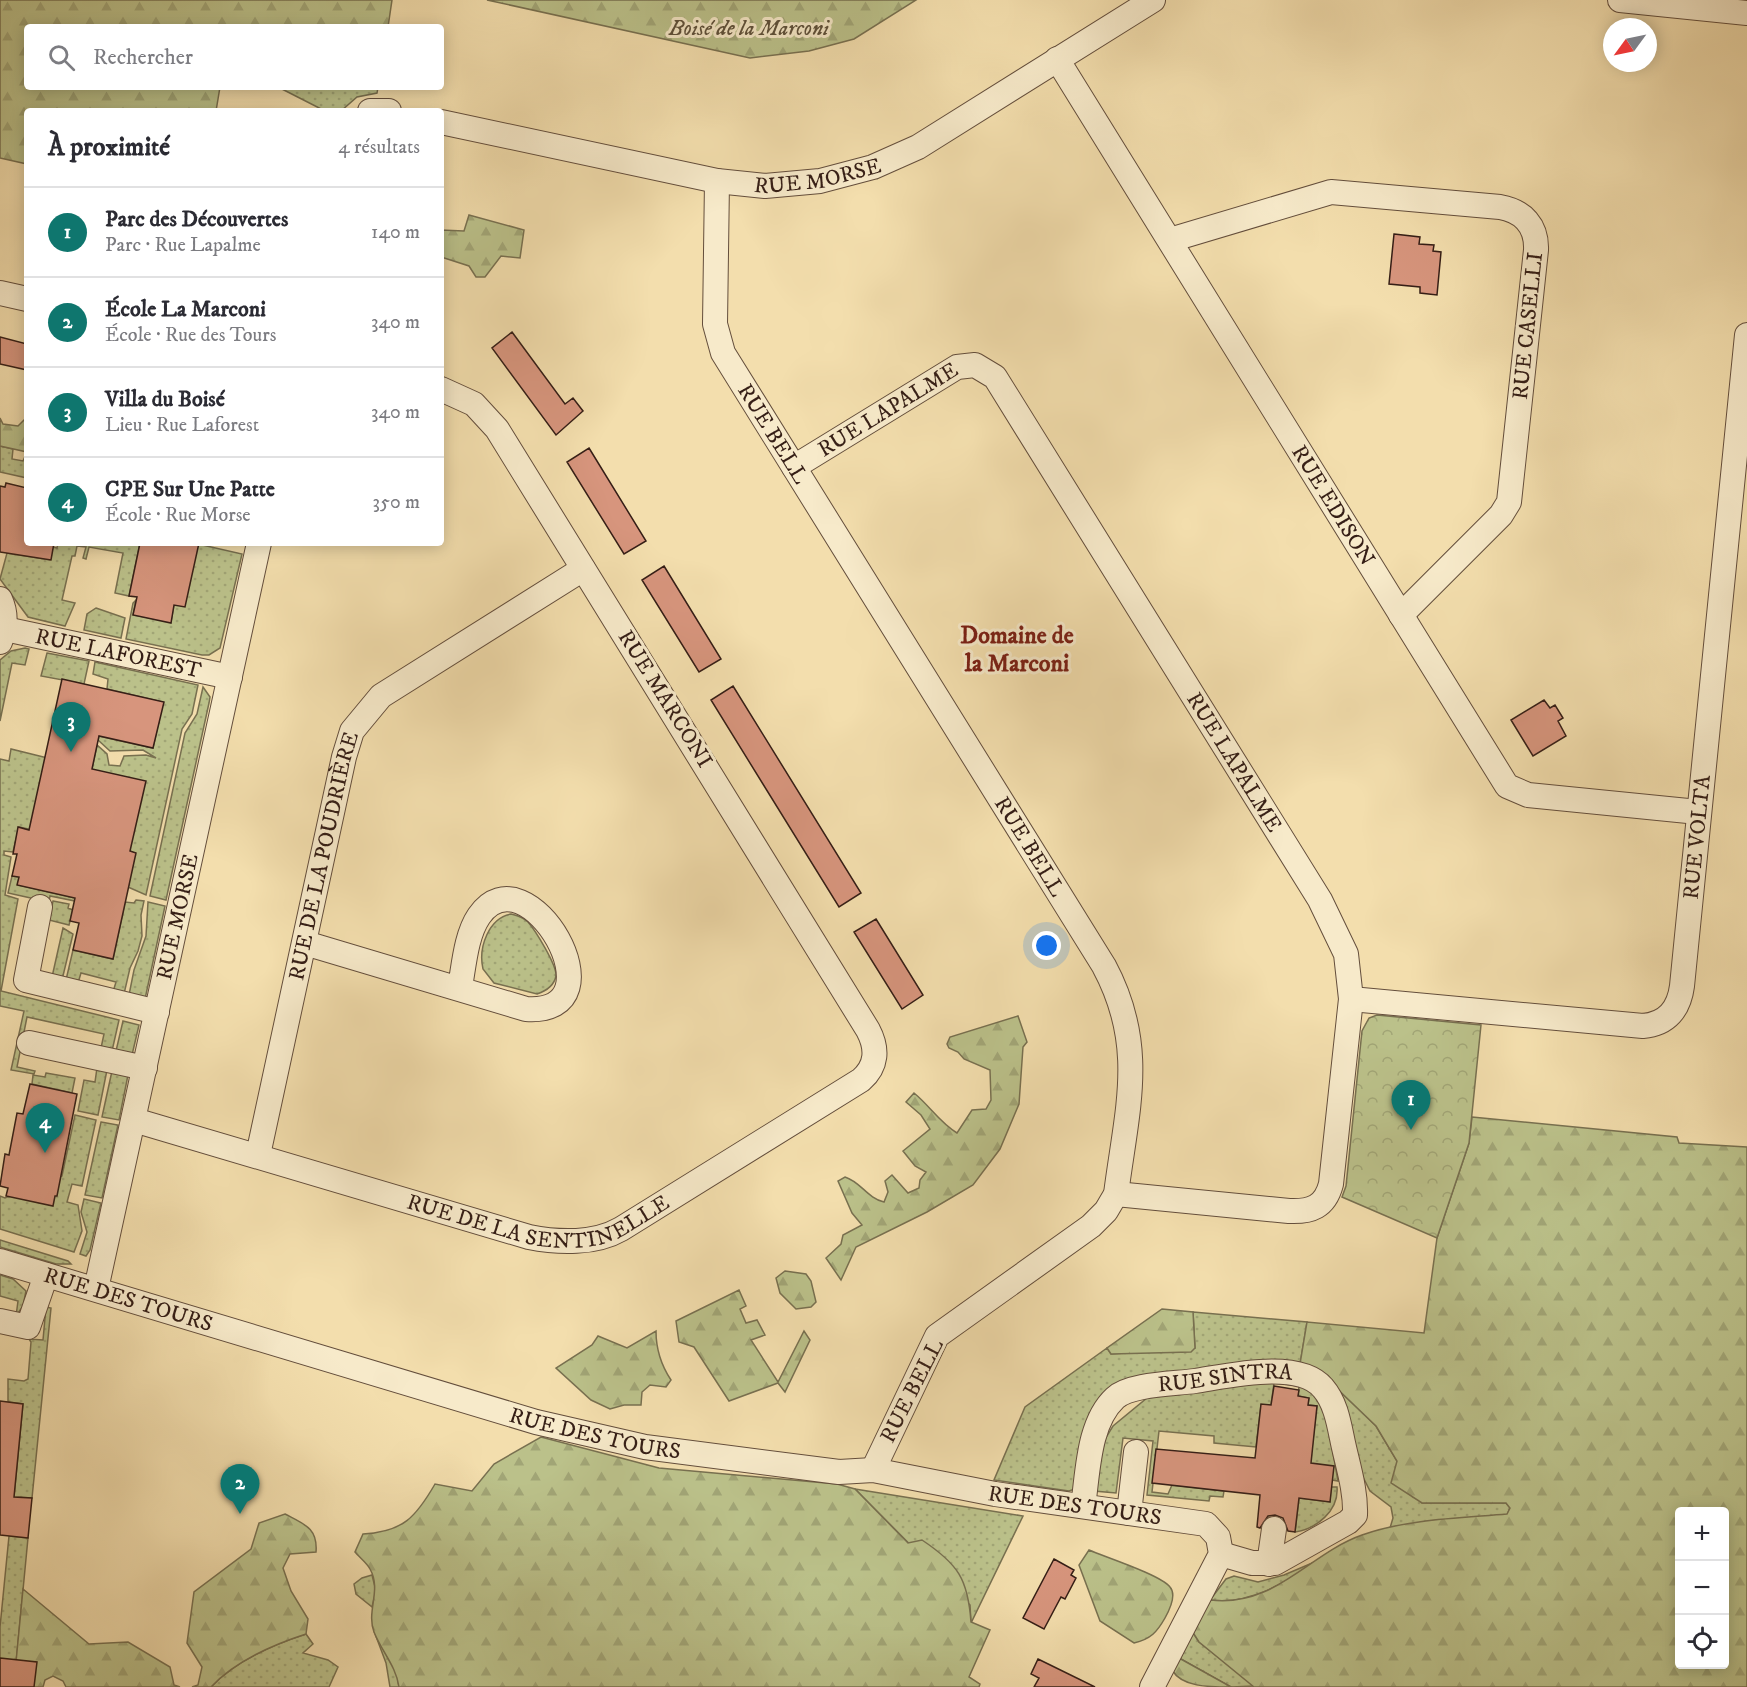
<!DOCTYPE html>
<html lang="fr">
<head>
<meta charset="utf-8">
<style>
	body { margin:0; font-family:"IM FELL DW Pica",serif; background:#f2f2f3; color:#2b2b33 }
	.controls { position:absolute; right:18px; bottom:18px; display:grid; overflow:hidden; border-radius:6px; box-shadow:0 3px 15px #0003 }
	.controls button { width:54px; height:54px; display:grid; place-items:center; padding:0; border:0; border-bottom:2px solid #e1e1e2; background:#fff; color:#2b2b33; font:30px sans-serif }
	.compass { position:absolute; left:1603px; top:18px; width:54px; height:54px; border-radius:50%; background:#fff; box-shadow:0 3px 15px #0003; rotate:237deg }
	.you { position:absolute; left:1047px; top:946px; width:21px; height:21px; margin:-15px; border:4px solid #fff; border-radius:50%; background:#1a73e8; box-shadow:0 0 0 9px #1a73e833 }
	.badge { display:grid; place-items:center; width:39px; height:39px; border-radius:50%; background:#0f766e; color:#fff; font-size:20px; font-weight:700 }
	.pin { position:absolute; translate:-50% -50px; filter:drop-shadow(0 2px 3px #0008) }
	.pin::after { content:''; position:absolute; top:32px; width:21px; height:18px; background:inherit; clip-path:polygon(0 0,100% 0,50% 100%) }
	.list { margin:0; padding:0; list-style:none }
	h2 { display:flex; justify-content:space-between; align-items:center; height:78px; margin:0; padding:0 24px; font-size:26px }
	h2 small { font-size:20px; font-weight:400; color:#7c7c81 }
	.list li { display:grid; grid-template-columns:39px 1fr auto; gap:18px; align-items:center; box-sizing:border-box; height:90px; padding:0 24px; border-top:2px solid #e1e1e2 }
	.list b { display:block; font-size:22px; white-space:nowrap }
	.list p { margin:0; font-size:20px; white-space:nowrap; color:#7c7c81 }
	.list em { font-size:20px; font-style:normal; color:#7c7c81 }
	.icon { flex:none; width:33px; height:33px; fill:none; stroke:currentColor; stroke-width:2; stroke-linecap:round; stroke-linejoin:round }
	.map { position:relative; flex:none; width:1747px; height:1687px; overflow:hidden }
	.search { position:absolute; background:#fff; box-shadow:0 3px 15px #0003; left:24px; top:24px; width:420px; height:66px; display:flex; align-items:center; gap:15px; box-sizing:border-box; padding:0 21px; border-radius:6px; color:#7c7c81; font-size:22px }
	.panel { position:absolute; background:#fff; box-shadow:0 3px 15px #0003; left:24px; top:108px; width:420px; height:438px; border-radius:6px }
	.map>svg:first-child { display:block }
</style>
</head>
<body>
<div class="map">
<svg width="1747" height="1687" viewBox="0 0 1747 1687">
	<defs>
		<pattern id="grass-dots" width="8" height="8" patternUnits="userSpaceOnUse" patternTransform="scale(1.5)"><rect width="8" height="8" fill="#bbc18a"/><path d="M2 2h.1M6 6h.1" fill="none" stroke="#a1a576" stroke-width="1.8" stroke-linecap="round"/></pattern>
		<pattern id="forest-firs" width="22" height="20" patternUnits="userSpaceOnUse" patternTransform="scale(1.5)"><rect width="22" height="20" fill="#bbc18a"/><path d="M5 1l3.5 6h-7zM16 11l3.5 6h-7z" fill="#a1a576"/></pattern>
		<pattern id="park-crowns" width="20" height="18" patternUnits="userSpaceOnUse" patternTransform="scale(1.5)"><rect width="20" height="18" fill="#bbc18a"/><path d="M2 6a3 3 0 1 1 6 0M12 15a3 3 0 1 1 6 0" fill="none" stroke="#a1a576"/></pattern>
	</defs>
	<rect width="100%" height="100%" fill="#f3dead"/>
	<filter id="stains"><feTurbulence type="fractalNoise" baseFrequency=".00333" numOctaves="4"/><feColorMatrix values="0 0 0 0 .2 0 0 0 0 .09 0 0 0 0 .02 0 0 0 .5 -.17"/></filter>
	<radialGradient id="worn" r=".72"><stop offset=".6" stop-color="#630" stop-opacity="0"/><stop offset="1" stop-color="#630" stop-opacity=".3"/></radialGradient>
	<path fill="url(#grass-dots)" stroke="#787050" stroke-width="1.5" d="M278,87H378L377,93L357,97L341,111H325Z
		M0,446L13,449L12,459L23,461L27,452V478L0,472Z
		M58,543H140L129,596L115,593L123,553L89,547L86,559L83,558L86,547L77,546L75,556H72L62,600L75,603L65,626L28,617L0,579L7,553L50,560L53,547L57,548Z
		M198,544L242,554L220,648L209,655H202L126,639L133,603L136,600L133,615L171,622L174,605Z
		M96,608L125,618L121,638L84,630L87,614Z
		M25,648L29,649L25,665L12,663L0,721V660L11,651Z
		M47,653L89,661L84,684L41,676Z
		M95,662L198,685L192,714L182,729L146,895L128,887L135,853L19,827L13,852L4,851V855L11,857L5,895L18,899L1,991L119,1020L112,1051L101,1048L104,1034L27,1017L17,1067L35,1071L34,1074L11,1070L24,1011L0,1006V759L9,761L11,749L92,769L97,745L107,754L109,765L120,766L124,756L146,755L156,758L143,750L110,751L98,740L99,736L153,748L163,702L107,689L108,679L93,674Z
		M203,687L210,697L209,703L166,900L150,896L185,733L197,714Z
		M12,876L19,877L18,885L75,898V901L50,896L49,902L8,893Z
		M136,900L144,901L141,915L142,936L138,951L130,968L124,994L113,992L116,982L81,973L78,983L66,980L73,950L113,959L125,902L134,903Z
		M53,901L69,904L68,908L73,910L69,925L49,920Z
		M148,902L165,906L145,999L129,995L134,970L146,936Z
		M511,914C518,916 523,917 528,922C535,930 557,965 556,976C554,986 546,991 537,994L494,983L483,969C478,947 489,918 511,914Z
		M63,928L73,934L62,980L52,977Z
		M123,1021L139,1025L132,1055L116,1051Z
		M97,1068L107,1070L98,1115L78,1111L84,1080L95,1082Z
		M112,1071L128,1075L119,1120L102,1117Z
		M46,1073L75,1078L72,1093L32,1084L33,1075L45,1077Z
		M75,1115L96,1120L82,1186L72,1184L67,1202L78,1205L82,1231L74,1252L0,1229V1196L5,1198L62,1176Z
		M101,1122L118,1125L102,1198L85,1195Z
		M84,1199L101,1203L90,1250L86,1256L80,1254L87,1232L81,1212Z
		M0,1240L68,1261L71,1264H56L0,1247Z
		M0,1275L13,1279L26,1291L23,1306L16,1316L18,1301L0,1296Z
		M46,1307L51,1308L32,1498L14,1497L23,1404L8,1402V1379L24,1381L28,1379L31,1342L29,1339L43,1340Z
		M1193,1312L1307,1322L1300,1364L1127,1383L1075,1489L1069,1491L994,1480L1025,1407L1107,1348L1111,1354L1195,1348Z
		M1325,1377L1376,1426L1422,1503H1506L1510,1508L1507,1515L1429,1521L1390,1528L1393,1518L1391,1507L1370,1491L1363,1477L1345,1407Z
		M1294,1379L1324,1402L1338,1481L1332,1480L1302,1462L1312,1448L1317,1406L1308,1405L1309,1398L1298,1396L1299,1386L1274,1383L1271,1405H1261L1256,1447L1214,1443V1436L1159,1431L1152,1492L1168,1494L1172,1485L1224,1491L1223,1497L1210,1496L1209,1501L1147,1495L1153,1441L1123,1438L1116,1493L1094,1491L1105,1439L1113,1426L1147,1398Z
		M1331,1487H1337C1339,1511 1316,1529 1295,1532L1299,1498L1330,1502Z
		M855,1489L1023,1516L971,1623L970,1605Z
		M9,1536L28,1538L16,1663L0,1661V1627Z
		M1317,1561C1285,1583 1250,1605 1210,1600L1226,1579L1234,1576L1258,1582L1284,1575Z
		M372,1575L376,1591L372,1607L356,1594L354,1584L362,1578Z
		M374,1631L397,1674L399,1687H390L386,1663Z
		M1192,1631L1199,1642L1255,1686L1231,1687L1179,1658Z
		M306,1634L313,1644L303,1653L328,1660L338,1667L329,1687H211C235,1661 272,1645 306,1634Z"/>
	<path fill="url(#forest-firs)" stroke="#787050" stroke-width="1.5" fill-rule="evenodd" d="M0,0H392L388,27H27V87H220L216,111H27V164L0,158Z
		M487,0H916L854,39L809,51L750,58Z
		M469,215L524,230L520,258L501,256L485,277H476L469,266L441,257V230L464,231Z
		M27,417V452L0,446V418L3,424L18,426Z
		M1018,1016L1027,1042L1023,1047L1019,1104L1000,1149L973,1185L927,1212L856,1247L841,1280L826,1258L841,1244L843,1235L862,1225L852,1213L838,1181L845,1177C861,1182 867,1198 884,1202L888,1192L885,1181L892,1175L908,1193L919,1188L920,1180L926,1172L915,1166L903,1151L930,1129L921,1115L906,1102L914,1093C930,1106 939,1122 957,1133L972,1110L986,1109L991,1100L990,1070L964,1059L958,1052L949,1048L947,1044L950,1037Z
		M1472,1117L1677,1137L1679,1143L1747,1147V1687H1254L1199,1642L1192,1631L1210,1600C1275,1608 1308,1554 1362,1535C1407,1519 1460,1518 1507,1514L1510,1508L1506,1503H1422L1391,1483L1397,1461L1376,1426L1325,1377L1300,1364L1307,1322L1424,1333L1437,1238L1469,1143ZM1680,1512H1724V1664H1680Z
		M785,1271L806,1274L811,1281L816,1302L811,1307L796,1309L780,1293L776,1278Z
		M739,1290L746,1306L740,1309L746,1323L757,1320L765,1335L751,1340L778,1382L804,1331L810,1340L785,1392L778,1383L729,1401L694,1347L679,1342L676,1321Z
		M1162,1309L1193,1312L1195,1348L1191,1352L1111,1354L1107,1348Z
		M656,1331C656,1350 661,1365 671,1380L666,1387L650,1385L642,1392L641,1405H624L610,1409L591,1400L556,1368L592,1345L598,1336L627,1348Z
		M541,1437L659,1468L837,1484L855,1489L908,1543L922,1540C958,1564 968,1579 971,1622L990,1630L969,1677L980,1684L979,1687H399C396,1666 382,1652 374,1632C366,1611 382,1590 370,1569C367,1563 359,1557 355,1552L363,1534C403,1532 416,1517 435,1484L472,1491L494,1464Z
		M285,1514C304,1524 318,1528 316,1552L290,1554L283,1568L291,1591L308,1619L306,1634C272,1645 235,1661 211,1687H192L198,1685L202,1667L187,1643L194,1592L251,1549L259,1523Z
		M1089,1550C1105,1557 1161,1575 1170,1587C1177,1595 1170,1609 1165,1618C1157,1632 1151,1639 1134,1643L1100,1621L1079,1565Z
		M23,1589L89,1644L128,1642L170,1667L174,1685L180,1687H66L63,1681L53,1676L45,1680L43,1687H0L16,1662Z
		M1179,1658L1231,1687C1208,1687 1182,1687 1172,1670Z"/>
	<path fill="url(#park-crowns)" stroke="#787050" stroke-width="1.5" d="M1377,1015L1481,1025L1469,1143L1437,1238L1342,1197L1346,1186L1362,1031L1369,1018Z"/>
	<path fill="#d7957d" stroke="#351e16" stroke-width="1.5" d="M1394,234L1420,237L1419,244L1434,245L1433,251L1441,252L1437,295L1420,293V287L1389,284Z
		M512,332L565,404L573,398L583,411L556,435L492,348Z
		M0,337L27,344V370L0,364Z
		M589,448L646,541L624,554L567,462Z
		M6,483L27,488V543H54L51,560L0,552V486L5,487Z
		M140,543H199L185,607L174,605L171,623L133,615L137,597L129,596Z
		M664,566L721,659L699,672L642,580Z
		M62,679L164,702L153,748L99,736L92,769L146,781L130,851L136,853L113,959L73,950L79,923L70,921L75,898L17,885L19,877L12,876L17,854H13L18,827L29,830Z
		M733,686L861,893L839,907L711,700Z
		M1544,700L1550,708L1555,705L1563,718L1558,721L1566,736L1533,756L1511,720Z
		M876,919L923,995L902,1009L854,932Z
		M30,1084L77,1094L57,1196H55L53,1206L6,1196L8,1188L0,1186L5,1154L9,1155L17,1113L23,1114Z
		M1274,1386L1299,1390L1298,1396L1309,1398L1308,1405L1317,1406L1311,1463L1334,1466L1330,1502L1299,1498L1295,1532L1288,1531L1283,1518L1275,1515L1268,1516L1260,1528L1257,1527L1260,1495L1152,1483L1156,1449L1255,1458L1261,1404L1271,1405Z
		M0,1401L23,1404L14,1497L32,1498L28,1538L0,1535Z
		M1054,1559L1074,1570L1071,1575L1076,1578L1065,1599L1061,1597L1044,1629L1023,1618Z
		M0,1658L37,1662L34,1687H0Z
		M1038,1659L1095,1687H1034L1039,1678L1031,1674Z"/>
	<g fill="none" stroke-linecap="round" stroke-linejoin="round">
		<defs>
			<g id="minor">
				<path d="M1620,0L1747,13"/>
				<path id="s1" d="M1057,59L1507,786L1528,795L1698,812"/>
				<path d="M370,111H389"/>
				<path id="s2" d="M441,122L717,181L765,186L820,181L873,167L918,147L1153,0"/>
				<path id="s3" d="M717,181L715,324L723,353L1104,966C1147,1046 1127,1108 1116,1194L1106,1211L1091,1226L937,1336L873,1470"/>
				<path d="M1170,240L1331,192L1500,207C1523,211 1537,226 1536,250L1509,502L1501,515L1401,615"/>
				<path d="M0,293L27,299"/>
				<path id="s4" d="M794,467L957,367L975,365L995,377L1320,900L1346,954L1351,999L1331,1184C1325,1207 1311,1212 1289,1211L1116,1194"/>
				<path d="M0,599C7,614 6,627 0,642"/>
				<path id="s5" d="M5,629L230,677"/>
				<path d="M40,907L26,980L157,1012"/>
				<path d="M305,943L526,1009C626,1016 526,846 479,916C466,935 464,965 460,987"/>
				<path id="s6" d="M1351,999L1643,1026C1667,1024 1679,1009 1682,986L1747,335"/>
				<path d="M29,1043L145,1068"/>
				<path id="s7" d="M134,1120L529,1237C559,1243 595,1244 621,1229L861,1080C877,1066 878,1049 868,1030L497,429L474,404L441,389"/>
				<path id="s8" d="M258,1155L344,757L352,731L381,696L583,569"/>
				<path id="s9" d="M0,1261L536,1422L645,1447L839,1472L873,1470L995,1494L1206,1524L1218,1537L1221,1554L1152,1687"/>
				<path id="s10" d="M96,1289L259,543"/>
				<path d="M0,1321L28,1327L46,1275"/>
				<path id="s11" d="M1083,1506C1088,1473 1088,1423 1115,1398C1130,1384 1174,1384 1195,1381C1228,1376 1299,1359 1323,1388C1336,1403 1339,1424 1343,1443C1348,1466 1356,1491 1355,1515L1348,1522L1275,1563H1252L1221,1554"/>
				<path d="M1129,1513L1136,1452"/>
				<path d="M1269,1564L1274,1529"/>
			</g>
		</defs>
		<use href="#minor" stroke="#644e3c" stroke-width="26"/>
		<use href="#minor" stroke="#f7eaca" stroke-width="24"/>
	</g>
	<g text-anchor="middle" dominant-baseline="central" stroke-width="6" stroke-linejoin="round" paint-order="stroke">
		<g font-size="22" font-style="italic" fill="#5d4f39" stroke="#f7eaca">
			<text x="749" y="28">Boisé de la Marconi</text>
		</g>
		<g font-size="22" fill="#351e16" stroke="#f7eaca">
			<text stroke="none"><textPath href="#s2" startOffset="384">RUE MORSE</textPath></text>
			<text transform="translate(1528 326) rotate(-84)">RUE CASELLI</text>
			<text stroke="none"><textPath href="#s4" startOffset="110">RUE LAPALME</textPath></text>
			<text stroke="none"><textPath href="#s3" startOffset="268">RUE BELL</textPath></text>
			<text stroke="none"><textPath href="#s1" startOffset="525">RUE EDISON</textPath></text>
			<text stroke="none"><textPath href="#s5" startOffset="116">RUE LAFOREST</textPath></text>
			<text transform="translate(665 699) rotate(58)">RUE MARCONI</text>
			<text stroke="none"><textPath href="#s4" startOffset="686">RUE LAPALME</textPath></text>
			<text stroke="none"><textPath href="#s6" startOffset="504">RUE VOLTA</textPath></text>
			<text stroke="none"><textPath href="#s3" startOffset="754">RUE BELL</textPath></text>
			<text stroke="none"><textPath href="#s8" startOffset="306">RUE DE LA POUDRIÈRE</textPath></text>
			<text stroke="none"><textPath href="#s10" startOffset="381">RUE MORSE</textPath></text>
			<text stroke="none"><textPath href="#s7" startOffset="423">RUE DE LA SENTINELLE</textPath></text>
			<text stroke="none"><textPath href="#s9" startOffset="134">RUE DES TOURS</textPath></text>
			<text stroke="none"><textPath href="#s11" startOffset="228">RUE SINTRA</textPath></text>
			<text transform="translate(912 1391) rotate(-63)">RUE BELL</text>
			<text stroke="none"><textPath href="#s9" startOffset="620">RUE DES TOURS</textPath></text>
			<text stroke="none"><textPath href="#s9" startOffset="1106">RUE DES TOURS</textPath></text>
		</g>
		<g font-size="24" font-weight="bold" fill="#7a1f14" stroke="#f7eaca">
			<text x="1017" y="636">Domaine de<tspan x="1017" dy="28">la Marconi</tspan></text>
		</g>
	</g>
	<rect width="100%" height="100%" filter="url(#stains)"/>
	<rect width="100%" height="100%" fill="url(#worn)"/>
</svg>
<div class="controls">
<button>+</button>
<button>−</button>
<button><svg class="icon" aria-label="locate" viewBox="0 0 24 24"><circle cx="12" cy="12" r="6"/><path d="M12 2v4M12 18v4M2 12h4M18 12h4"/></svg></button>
</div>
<svg class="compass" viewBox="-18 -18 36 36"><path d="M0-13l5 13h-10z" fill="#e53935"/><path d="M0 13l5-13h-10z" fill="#7c7c81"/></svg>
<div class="you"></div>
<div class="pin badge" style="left:1411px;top:1130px">1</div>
<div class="pin badge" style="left:240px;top:1514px">2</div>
<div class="pin badge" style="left:71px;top:752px">3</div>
<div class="pin badge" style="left:45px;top:1153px">4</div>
<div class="search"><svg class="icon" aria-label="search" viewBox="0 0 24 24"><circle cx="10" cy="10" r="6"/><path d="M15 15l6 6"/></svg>Rechercher</div>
<section class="panel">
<h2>À proximité<small>4 résultats</small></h2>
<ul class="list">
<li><span class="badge">1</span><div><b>Parc des Découvertes</b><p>Parc · Rue Lapalme</p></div><em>140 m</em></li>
<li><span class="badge">2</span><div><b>École La Marconi</b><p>École · Rue des Tours</p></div><em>340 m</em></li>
<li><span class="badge">3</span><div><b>Villa du Boisé</b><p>Lieu · Rue Laforest</p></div><em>340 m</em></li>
<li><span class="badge">4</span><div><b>CPE Sur Une Patte</b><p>École · Rue Morse</p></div><em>350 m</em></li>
</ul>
</section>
</div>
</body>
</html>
